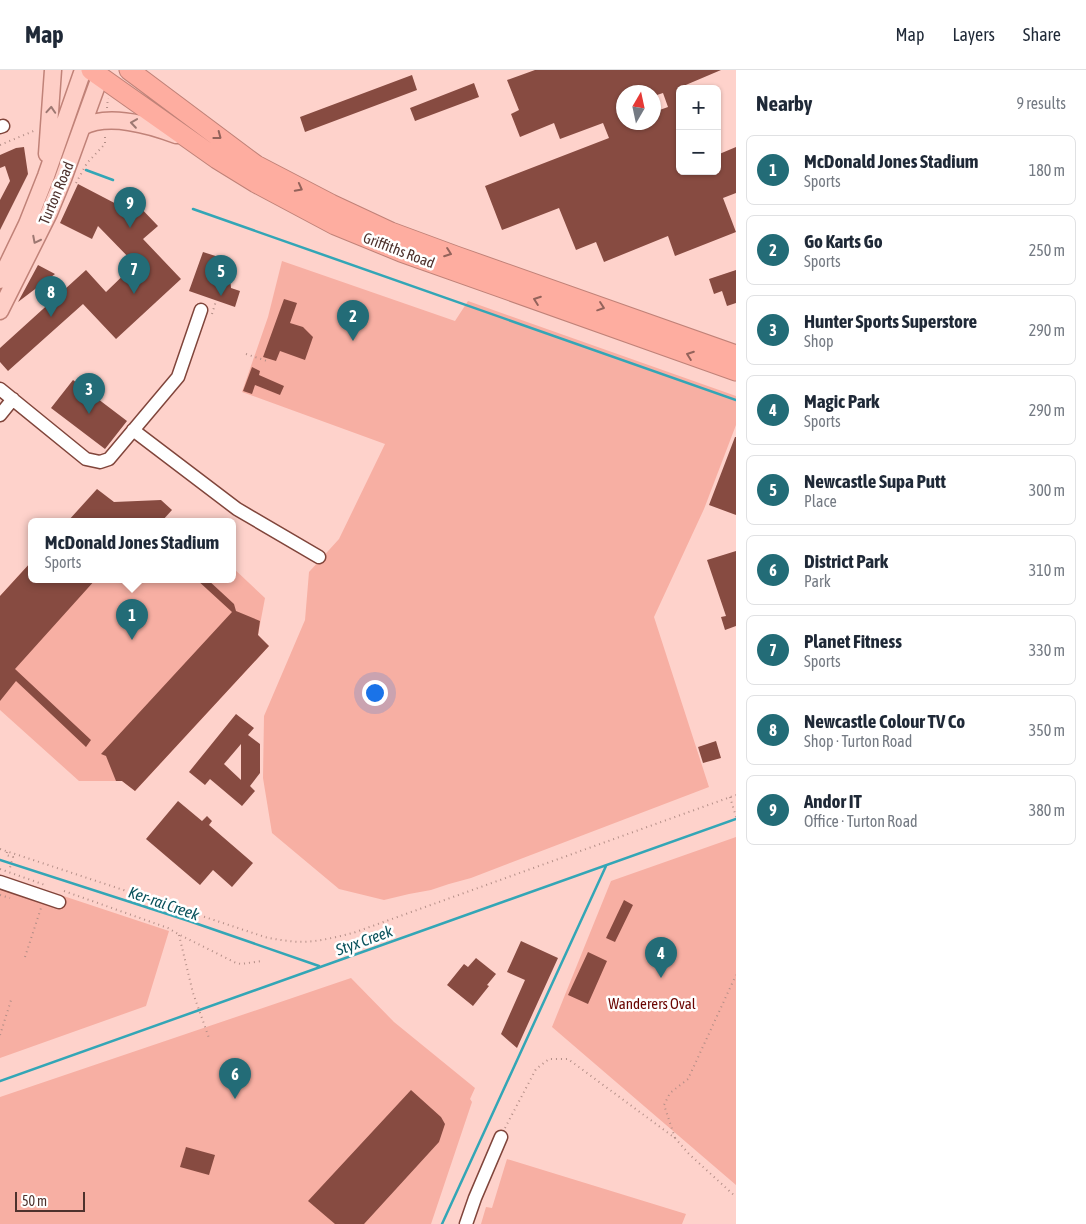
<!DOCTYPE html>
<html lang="en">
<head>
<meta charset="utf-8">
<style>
	body { margin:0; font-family:"Asap Condensed",sans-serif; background:#f2f2f3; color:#1f2937 }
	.controls { position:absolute; right:15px; top:15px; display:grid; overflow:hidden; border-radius:8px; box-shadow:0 1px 4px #0004 }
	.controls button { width:45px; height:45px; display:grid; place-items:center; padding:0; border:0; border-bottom:1px solid #e0e1e3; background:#fff; color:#1f2937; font:25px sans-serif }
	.compass { position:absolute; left:616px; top:15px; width:45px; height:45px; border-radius:50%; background:#fff; box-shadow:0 1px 4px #0004; rotate:9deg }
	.scale { position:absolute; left:15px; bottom:12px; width:70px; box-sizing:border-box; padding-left:5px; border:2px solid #4e322d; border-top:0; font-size:14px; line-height:18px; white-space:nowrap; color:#4e322d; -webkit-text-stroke:4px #fff; paint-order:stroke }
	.you { position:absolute; left:374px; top:622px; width:18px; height:18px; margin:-12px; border:4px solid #fff; border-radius:50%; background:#1a73e8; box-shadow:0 0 0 8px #1a73e833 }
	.badge { display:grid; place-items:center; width:32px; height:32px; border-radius:50%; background:#236c77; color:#fff; font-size:16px; font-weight:700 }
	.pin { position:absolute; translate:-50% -41px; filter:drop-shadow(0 1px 2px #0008) }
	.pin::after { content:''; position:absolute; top:26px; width:18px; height:15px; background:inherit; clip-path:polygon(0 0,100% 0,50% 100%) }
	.popup { position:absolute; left:28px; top:448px; width:208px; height:65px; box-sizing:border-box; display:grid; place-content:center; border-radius:8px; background:#fff; filter:drop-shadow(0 1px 4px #0005); font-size:16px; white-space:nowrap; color:#747a83 }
	.popup b { font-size:19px; color:#1f2937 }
	.popup::after { content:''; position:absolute; left:50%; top:100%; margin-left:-10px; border:10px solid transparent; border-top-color:#fff }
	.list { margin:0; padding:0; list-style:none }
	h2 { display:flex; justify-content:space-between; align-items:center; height:65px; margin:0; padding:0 20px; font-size:21px }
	h2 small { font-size:16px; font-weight:400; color:#747a83 }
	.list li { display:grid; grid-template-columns:32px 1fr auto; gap:15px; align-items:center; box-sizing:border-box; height:70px; margin:0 10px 10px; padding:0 10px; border:1px solid #e0e1e3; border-radius:8px }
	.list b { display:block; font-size:19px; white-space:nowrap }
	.list p { margin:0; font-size:16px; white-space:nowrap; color:#747a83 }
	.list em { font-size:16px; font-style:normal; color:#747a83 }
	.map { position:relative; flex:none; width:736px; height:1154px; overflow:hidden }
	header { display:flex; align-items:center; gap:30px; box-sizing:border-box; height:70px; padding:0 25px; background:#fff; border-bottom:1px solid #e0e1e3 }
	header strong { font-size:24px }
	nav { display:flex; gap:28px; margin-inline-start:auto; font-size:18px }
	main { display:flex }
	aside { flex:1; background:#fff }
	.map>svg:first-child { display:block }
</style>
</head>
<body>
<header>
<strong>Map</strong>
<nav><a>Map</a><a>Layers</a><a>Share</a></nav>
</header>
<main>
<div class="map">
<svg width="736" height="1154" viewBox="0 0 736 1154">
	<rect width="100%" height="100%" fill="#fed2cb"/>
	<path fill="#f7afa3" d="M282,191L455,251L468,231L736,326V355L704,439L654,547L709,717L471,808L449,814L431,820L409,824L384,830L339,819L272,763L263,708L264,646L305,550L309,502L339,469L385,374L242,322L268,247Z
		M32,491V509H232V497L265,528L258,565L269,576L135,721L122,711H79L0,640V526Z
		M736,767V1115L552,957L611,811Z
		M0,805L169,861L146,936L0,988Z
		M351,908L394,952L475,1018L470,1029L472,1032L431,1154H0V1027Z
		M507,1089L686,1144L682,1154H481L486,1137L492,1138Z"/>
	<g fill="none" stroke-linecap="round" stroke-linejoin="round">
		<path stroke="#33a6b6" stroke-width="2.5" d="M86,100L113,110
			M193,139L736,330
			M0,790L189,851L319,896
			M0,1011L736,749
			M442,1154L606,796"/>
	</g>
	<path fill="#874b41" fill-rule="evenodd" d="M535,0H721L681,17L682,19H680V101H717V85L736,77V123L723,128L736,162L675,186L668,166L604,192L596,172L576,180L559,138L502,160L485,116L609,68L603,53L560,69L554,53L520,67L511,44L519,40L507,10ZM624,22H654V26L663,23L668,37L654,42V52H624Z
		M412,5L417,20L305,62L300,47Z
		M474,13L479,27L415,51L410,38Z
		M24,77L28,104L0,160V130L10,111L5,96L0,98V85L16,78Z
		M78,114L126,139L134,131L158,156L143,169L181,209L116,269L83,234L8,301L0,292V278L86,200L106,222L135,194L98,156L92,169L60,153Z
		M203,182L225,189V204L230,206L231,218L240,221L235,237L189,221Z
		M38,195L55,204L18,232Z
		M736,200V233L727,236L722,221L714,224L709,209Z
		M284,229L297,233L290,253L303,257L313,267L305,290L280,281L276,291L263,287Z
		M252,297L260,301L259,305L284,316L280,325L255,315L252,324L243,321Z
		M73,310L127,351L105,379L51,338Z
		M735,367H736V445L709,435Z
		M97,419L114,432L161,430L172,440L162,451H68Z
		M736,481V556L725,560L721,547L726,546L707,490Z
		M32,491V509H96L15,599L91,670L86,677L16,611L0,631V526Z
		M196,509H207L234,534L236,541L260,551L258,565L269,576L135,721L122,711H116L106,686L101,684L232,542Z
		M236,644L254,658L248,665L260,674V703L250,716L255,721L242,736L210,709L205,715L189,702ZM241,674V710L224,694Z
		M716,671L721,688L703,693L698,677Z
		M178,731L202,751L207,746L212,751L209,755L253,793L232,817L213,800L200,815L146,769Z
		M624,830L633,835L615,872L606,868Z
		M521,871L558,888L517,978L501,964L525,910L507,902Z
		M588,882L607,891L588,934L568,925Z
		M476,888L496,904L487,915L489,916L473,936L447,915L464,894L468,897Z
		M411,1020L441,1047L445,1054L439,1072L364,1154H335L308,1131Z
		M186,1077L215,1085L209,1105L180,1097Z"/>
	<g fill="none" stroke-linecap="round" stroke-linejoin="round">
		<defs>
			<path id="minor" d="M0,57L3,56
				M0,319L86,389L100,392L109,389L178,307L201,240
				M0,345L13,329
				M133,360L237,439L319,487
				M0,812L59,832
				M466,1154L475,1128L501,1067"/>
			<path id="major" d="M82,57C108,43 150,55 176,65
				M47,84L53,0
				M0,210L27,154L46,106L83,0
				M0,241L49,143L63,109L100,7"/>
			<path id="highway" d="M91,0L217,89L256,113L335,155L401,182L736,301
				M129,0L256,95L331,134L391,162L456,186L736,285"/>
		</defs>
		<use href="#minor" stroke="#80453b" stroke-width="15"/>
		<use href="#major" stroke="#c08278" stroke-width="19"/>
		<use href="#highway" stroke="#c08278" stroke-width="21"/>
		<path stroke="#b38e87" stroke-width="2" stroke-dasharray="1 4" stroke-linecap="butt" d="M107,38L108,28
			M0,75L36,60
			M76,113L87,93L105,74V63
			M212,244L216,231
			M246,284L267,291L268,289
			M730,727L736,747
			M0,779L265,867C273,869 281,870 289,871C311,874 332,868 353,863L736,725
			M7,782L6,785L13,787L9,801
			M0,799L45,815
			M64,821L168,858L178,864L236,893L241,894L262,891
			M0,825L10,828
			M179,865L193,923L209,968
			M25,887L41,838H40
			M0,965L12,927
			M505,1058L536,999L549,989H568L675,1068L689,1084L736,1127
			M675,1068L664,1035L670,1023L688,1009L736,905"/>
		<use href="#minor" stroke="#fff" stroke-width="12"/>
		<use href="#major" stroke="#fecec6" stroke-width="16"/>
		<use href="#highway" stroke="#feada0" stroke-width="19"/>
	</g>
	<defs><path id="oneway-chevron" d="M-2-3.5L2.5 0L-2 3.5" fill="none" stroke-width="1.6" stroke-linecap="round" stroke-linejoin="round" transform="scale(1.25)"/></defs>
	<g stroke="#9d7872">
		<use href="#oneway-chevron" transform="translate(51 40) rotate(-86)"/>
		<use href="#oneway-chevron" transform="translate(134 53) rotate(-172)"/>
		<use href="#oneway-chevron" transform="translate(36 170) rotate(117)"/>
	</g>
	<g stroke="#94635b">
		<use href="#oneway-chevron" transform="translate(218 66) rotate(37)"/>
		<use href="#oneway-chevron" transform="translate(299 118) rotate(28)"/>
		<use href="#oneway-chevron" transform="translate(448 183) rotate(20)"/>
		<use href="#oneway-chevron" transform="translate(537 230) rotate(-160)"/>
		<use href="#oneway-chevron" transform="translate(601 237) rotate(19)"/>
		<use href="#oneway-chevron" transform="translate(690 285) rotate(-160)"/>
	</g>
	<g text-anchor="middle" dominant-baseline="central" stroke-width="5" stroke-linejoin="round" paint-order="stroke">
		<g font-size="15" fill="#4e322d" stroke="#fff">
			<text transform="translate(56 123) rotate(-67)">Turton Road</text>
			<text transform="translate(399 180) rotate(21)">Griffiths Road</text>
		</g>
		<g font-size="15" fill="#6a0501" stroke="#fff">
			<text x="652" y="933">Wanderers Oval</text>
		</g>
		<g font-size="16" font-style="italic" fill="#09515b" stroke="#fff">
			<text transform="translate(164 833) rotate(19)">Ker-rai Creek</text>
			<text transform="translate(364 870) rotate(-20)">Styx Creek</text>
		</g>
	</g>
</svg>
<div class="controls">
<button>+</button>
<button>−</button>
</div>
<svg class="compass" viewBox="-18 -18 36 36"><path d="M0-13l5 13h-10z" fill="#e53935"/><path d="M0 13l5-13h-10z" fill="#747a83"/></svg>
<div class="scale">50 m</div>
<div class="you"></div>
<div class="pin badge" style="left:132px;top:570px">1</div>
<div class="popup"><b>McDonald Jones Stadium</b>Sports</div>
<div class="pin badge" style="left:353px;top:271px">2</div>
<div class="pin badge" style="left:89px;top:344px">3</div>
<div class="pin badge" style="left:661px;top:908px">4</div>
<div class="pin badge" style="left:221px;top:226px">5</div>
<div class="pin badge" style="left:235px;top:1029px">6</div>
<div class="pin badge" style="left:134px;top:224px">7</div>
<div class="pin badge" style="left:51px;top:247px">8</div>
<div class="pin badge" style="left:130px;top:158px">9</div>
</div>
<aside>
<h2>Nearby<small>9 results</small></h2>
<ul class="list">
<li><span class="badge">1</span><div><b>McDonald Jones Stadium</b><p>Sports</p></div><em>180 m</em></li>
<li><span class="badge">2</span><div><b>Go Karts Go</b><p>Sports</p></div><em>250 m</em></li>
<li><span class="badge">3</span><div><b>Hunter Sports Superstore</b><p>Shop</p></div><em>290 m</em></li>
<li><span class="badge">4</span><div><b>Magic Park</b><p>Sports</p></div><em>290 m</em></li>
<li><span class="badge">5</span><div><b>Newcastle Supa Putt</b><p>Place</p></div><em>300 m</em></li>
<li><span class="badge">6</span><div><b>District Park</b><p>Park</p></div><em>310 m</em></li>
<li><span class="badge">7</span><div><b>Planet Fitness</b><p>Sports</p></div><em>330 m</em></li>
<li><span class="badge">8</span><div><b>Newcastle Colour TV Co</b><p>Shop · Turton Road</p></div><em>350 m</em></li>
<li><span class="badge">9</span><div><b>Andor IT</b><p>Office · Turton Road</p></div><em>380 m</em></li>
</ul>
</aside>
</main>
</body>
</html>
